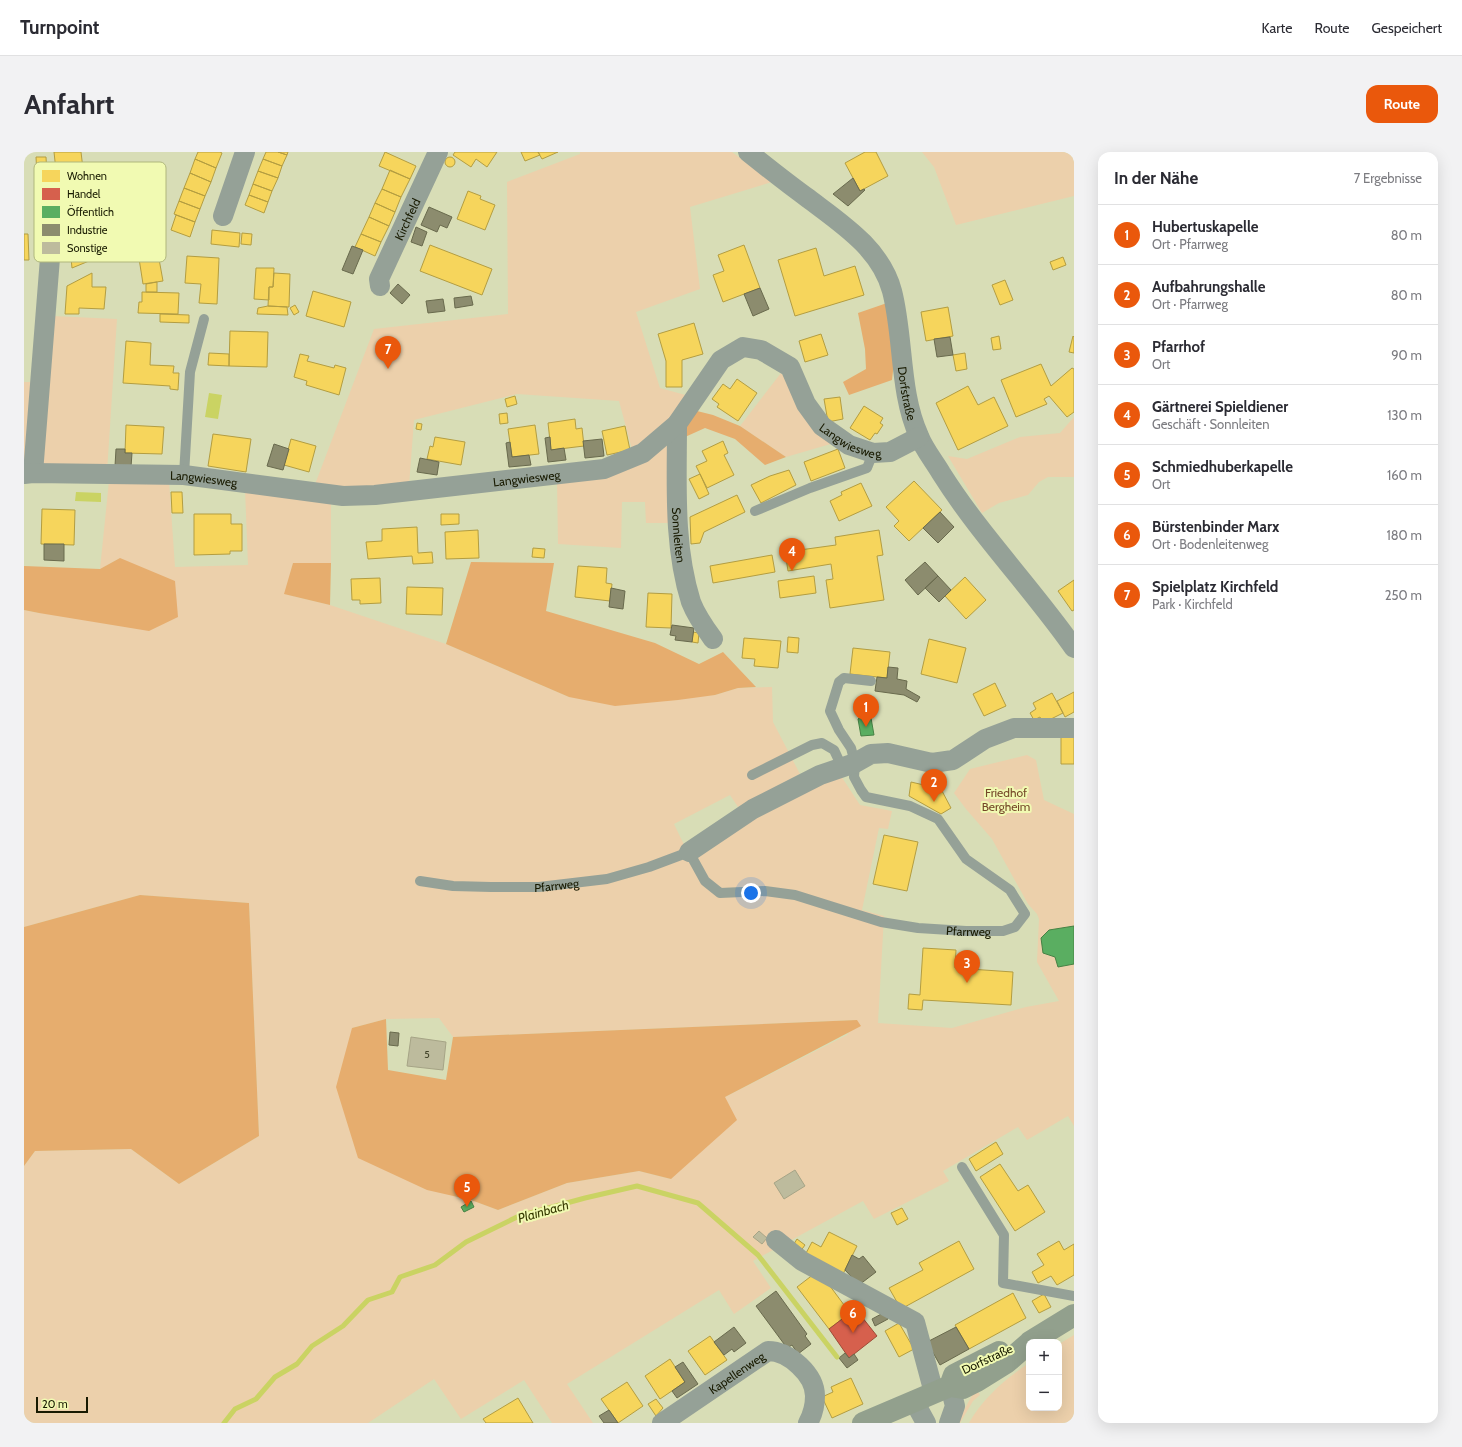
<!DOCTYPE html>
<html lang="de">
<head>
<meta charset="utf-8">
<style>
	body { margin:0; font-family:Cabin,sans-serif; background:#f2f2f3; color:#2b2b33 }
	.controls { position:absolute; right:12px; bottom:12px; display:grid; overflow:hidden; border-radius:8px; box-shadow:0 4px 16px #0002 }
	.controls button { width:36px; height:36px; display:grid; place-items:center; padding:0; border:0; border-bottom:1px solid #e1e1e2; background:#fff; color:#2b2b33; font:20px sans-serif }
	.scale { position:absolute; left:12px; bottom:10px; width:52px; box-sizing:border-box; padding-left:4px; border:2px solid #181a01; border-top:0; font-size:11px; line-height:14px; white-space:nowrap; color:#181a01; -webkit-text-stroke:3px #f1fab2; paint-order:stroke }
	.you { position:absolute; left:727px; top:741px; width:14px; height:14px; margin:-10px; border:3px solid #fff; border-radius:50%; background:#1a73e8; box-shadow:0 0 0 6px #1a73e833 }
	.badge { display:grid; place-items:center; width:26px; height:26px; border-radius:50%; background:#ea580c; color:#fff; font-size:13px; font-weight:700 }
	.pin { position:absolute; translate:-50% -33px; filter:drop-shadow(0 1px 2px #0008) }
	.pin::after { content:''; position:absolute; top:21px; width:14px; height:12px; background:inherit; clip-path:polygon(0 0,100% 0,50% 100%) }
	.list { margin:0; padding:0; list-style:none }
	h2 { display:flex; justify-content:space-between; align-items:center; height:52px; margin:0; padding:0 16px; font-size:17px }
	h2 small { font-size:13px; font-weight:400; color:#7c7c81 }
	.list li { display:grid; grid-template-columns:26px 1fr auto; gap:12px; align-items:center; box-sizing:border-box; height:60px; padding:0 16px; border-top:1px solid #e1e1e2 }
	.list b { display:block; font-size:15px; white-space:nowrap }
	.list p { margin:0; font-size:13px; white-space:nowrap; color:#7c7c81 }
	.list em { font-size:13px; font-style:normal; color:#7c7c81 }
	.map { position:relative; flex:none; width:1050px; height:1271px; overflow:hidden; border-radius:12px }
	header { display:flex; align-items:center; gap:24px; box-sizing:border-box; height:56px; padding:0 20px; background:#fff; border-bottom:1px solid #e1e1e2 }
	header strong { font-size:19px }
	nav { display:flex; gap:22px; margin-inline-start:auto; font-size:14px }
	.intro { display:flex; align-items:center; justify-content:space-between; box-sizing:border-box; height:96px; padding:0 24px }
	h1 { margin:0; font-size:28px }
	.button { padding:10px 18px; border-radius:12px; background:#ea580c; color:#fff; font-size:14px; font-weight:700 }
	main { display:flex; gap:24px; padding:0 24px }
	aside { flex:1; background:#fff; border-radius:12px; box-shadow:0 4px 16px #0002 }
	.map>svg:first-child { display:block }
</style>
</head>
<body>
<header>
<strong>Turnpoint</strong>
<nav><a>Karte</a><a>Route</a><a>Gespeichert</a></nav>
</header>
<div class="intro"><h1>Anfahrt</h1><a class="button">Route</a></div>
<main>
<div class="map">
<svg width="1050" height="1271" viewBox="0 0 1050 1271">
	<rect width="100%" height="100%" fill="#d8ddb6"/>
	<path fill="#ecd0ab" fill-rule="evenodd" d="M556,0H708L748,30L666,55L676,137L612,160L636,236L665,244L650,267L609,301L595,249L493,242L390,268L385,334L290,335L350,177L484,162L483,30L556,2Z
		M898,0H1050V44L932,73L910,15Z
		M28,164L93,167L83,320L25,317L17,308Z
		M757,221L762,227L810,291L762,305L716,274Z
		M0,230H10L0,313Z
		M1050,265V325H1024L1015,330L1004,343L975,351L958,361L924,304L943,307L996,285L1036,281Z
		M643,292L646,371H622L621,350H598L597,396L534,392L533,327Z
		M85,329H145L151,415L224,413L221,337L307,347V411H269L261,442L306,453L422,492L545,545L691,543L714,536L748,535L749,570L776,622L714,655L706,643L650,672L666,705L795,629L817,624L836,653L868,659L864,677L855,676L838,758L860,764L854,871L928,876L1002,855L1035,849L1013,810L1015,767L1013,762L1004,752L968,687L942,657L930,641L946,617L1003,603L1012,608L1020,648L1050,662V974L1044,964L1003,988L994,975L919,1019L925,1029L850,1067L839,1049L729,1109L747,1136L710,1162L695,1138L543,1232L569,1271H528L500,1228L437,1267L410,1227L344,1271H0V1014L11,999L107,997L155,1032L235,984L225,751L116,743L0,775V458L15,461L96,406L76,417ZM415,866L429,885L832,868L823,883L701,945L647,1027L615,1019L543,1031L474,1058L447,1048L328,876L362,867Z
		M1050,1183V1271H945C959,1246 981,1227 1005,1211V1256H1035V1192Z
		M952,1236L956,1243L949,1249L936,1271H933Z"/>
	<path fill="#e6ad6e" d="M863,151L871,202L868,228L825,243L819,230L842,217L841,197L834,161Z
		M669,258L689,263L716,274L762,305L741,313L711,287L681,276L661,285L663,269Z
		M96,406L151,429L154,465L125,479L15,461L0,458V414L76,417Z
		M447,410L530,411L522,459L631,491L675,512L699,500L732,535L714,536L691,543L654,548L591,554L545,545L422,492Z
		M269,411H307L306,453L260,442Z
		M116,743L225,751L235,984L155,1032L107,997L11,999L0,1014V775Z
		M362,867L364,918L422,928L429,885L833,868L837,874L701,945L713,968L647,1027L615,1019L543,1031L474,1058L447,1048L403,1038L334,1006L312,935L328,876Z"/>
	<path fill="#cad363" d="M185,241L198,243L194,267L181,265Z
		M52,340L77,341V350L51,349Z"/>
	<path fill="#f6d55c" stroke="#b39d41" d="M30,0H57L60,25L33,28Z
		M174,0H196L198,1L192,16L171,7Z
		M242,0H254L263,3L258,14L239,7Z
		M254,0H264L263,3Z
		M361,0L392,14L386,27L355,14Z
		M431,0H473L463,15L452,7L447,15L429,3Z
		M497,0H514L516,3L501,9Z
		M514,0H534L518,7Z
		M841,0H852L864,24L836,39L821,11Z
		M421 10a5 5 0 1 1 10 0a5 5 0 1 1-10 0Z
		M12,5H22L23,24L13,25Z
		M171,7L192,16L187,30L166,21Z
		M239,7L258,14L254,26L234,19Z
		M366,18L386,27L377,45L358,37Z
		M234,19L254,26L248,39L229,32Z
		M166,21L187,30L181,44L160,36Z
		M229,32L248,39L244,50L225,43Z
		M160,36L181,44L176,57L155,49Z
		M358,37L377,45L371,60L351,51Z
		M444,39L457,44L456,47L471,53L461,78L433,67Z
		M225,43L244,50L240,61L221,53Z
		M69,45L75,95L63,96L65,109L48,116L46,96L38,97L33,48Z
		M155,49L176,57L171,70L150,62Z
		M351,51L371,60L365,74L345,65Z
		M152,63L171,70L166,85L147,78Z
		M345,65L365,74L357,90L337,82Z
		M188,78L216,81L215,95L187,92Z
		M218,81L228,82L227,93L217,92Z
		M0,82H4L5,108H0Z
		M337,82L357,90L351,104L331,95Z
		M406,93L468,117L458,143L396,119Z
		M720,93L736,136L699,150L689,123L700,119L694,103Z
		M133,96L139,129L119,132L114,100Z
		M792,96L800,124L831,114L840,143L771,164L754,108Z
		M163,104L195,106L193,152L175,151L177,132L161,131Z
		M1039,105L1042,113L1029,118L1026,110Z
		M232,116H250L249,135H245V148L230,147Z
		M68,121V135H82L80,157L55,156V162H41L43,134Z
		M250,121L266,122L265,155L244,154L245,135H249Z
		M981,128L989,148L976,153L968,133Z
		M133,130V140H122V132Z
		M289,139L327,150L320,175L282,164Z
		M118,140L155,141L154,162L114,161L115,150H118Z
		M271,153L275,160L270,163L266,156Z
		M244,154L263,155L264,163L233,162L234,156Z
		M924,155L929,184L902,189L897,160Z
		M136,162L165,163V171L136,170Z
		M670,171L679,202L658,208V235H642V209L634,182Z
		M206,179L244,180L243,215L205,214Z
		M797,182L804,203L781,210L775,189Z
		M975,184L977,197L969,198L967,186Z
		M1049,184L1050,185V201L1045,200Z
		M102,189L127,191L126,213L150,214L149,221H155L154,238L146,237V234L99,231Z
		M185,201L205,202V214L184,213Z
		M941,201L943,217L932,219L929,203Z
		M276,202L285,204L283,209L310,216L311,213L322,216L315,243L282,233L283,229L270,225Z
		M1017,212L1027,234L1048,216L1050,217V260L1043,265L1025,244L1020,247L1023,252L992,265L977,228Z
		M713,227L733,241L714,269L693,255L695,252L688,247L699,232L706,237Z
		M944,234L954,253L970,245L984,274L934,298L912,251Z
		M491,244L493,252L483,255L481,247Z
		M816,245L819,267L804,270L800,247Z
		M840,254L859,266L856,271L859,273L853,282L851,281L846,288L826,276Z
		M483,261L484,271L476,272L475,262Z
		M551,267L552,277L558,276L560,294L527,298L524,271Z
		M393,271L398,272L397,278L392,277Z
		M102,273L140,275L138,302L101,301Z
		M511,273L515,302L488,305L484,277Z
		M601,274L606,298L583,303L578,279Z
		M189,282L227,287L222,320L184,314Z
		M411,285L441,290L437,313L403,307L406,294L409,295Z
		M267,287L292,294L285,320L260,313Z
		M699,289L704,301L700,303L710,323L683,336L672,314L683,309L678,299Z
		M814,297L821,316L787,329L780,310Z
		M765,318L772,333L737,351L727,333L746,324Z
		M676,322L685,342L675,347L665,327Z
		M890,329L918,358L885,389L870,374L875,369L862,355Z
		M837,331L848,354L815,369L806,349L818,343L817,340Z
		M147,340H158L159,361H148Z
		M713,343L721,360L680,380L676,391L667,392L666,365Z
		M18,357L51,358L50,393L17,392Z
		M170,362H207V372H218V399H206V402L170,403Z
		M417,362H435V372L417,373Z
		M393,375L394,401L408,400L409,411L389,412L388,404L344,407L342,390L358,389V377Z
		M454,378L455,406L422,407L421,380Z
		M855,378L859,403L853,404L860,448L806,456L802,428L809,427L807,412L764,419L761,400L812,393L811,385Z
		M509,396L521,397L520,406L508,405Z
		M748,403L751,420L689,431L686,414Z
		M554,414L583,416L582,431L588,432L586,449L551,445Z
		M790,424L792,441L756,446L754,429Z
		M941,425L962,448L942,467L921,444Z
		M356,426L357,451L336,452V448H328L327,427Z
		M1050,428V458L1048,459L1034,439Z
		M383,435L419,436L418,463L382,462Z
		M624,441L648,442L647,476L622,475Z
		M669,480L675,481L674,491L668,490Z
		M764,485L775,486L774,501L763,500Z
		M720,486L757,489L754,516L730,514L731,507L718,506Z
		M905,487L942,496L933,531L897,522Z
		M829,496L866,500L863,526L826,522Z
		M971,531L982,554L960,564L949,542Z
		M1050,540V560L1041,565L1033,549Z
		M1028,541L1039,561L1019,571L1016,565L1010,568L1006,561L1012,557L1009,551Z
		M1050,584V612H1037V585Z
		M887,630L917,637L927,656L917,662L885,644Z
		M860,683L894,690L883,739L849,732Z
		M899,796L932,798L931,816L989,820L987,853L899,848L898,858L884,857L885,842L896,843Z
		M972,990L979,1002L952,1019L945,1007Z
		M976,1012L994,1039L1004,1033L1021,1060L991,1079L956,1025Z
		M878,1056L884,1067L873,1073L867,1061Z
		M805,1080L833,1094L819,1122L781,1103L788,1090L797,1095Z
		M773,1087L781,1093L776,1100L768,1095Z
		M935,1089L950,1117L877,1157L865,1136L899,1118L895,1111Z
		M1035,1089L1040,1098L1050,1092V1123L1033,1133L1027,1124L1014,1131L1008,1120L1020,1113L1013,1102Z
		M790,1122L800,1126L826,1161L805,1177L773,1135Z
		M989,1141L1002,1166L945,1197L931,1173Z
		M1020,1142L1027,1155L1015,1161L1008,1149Z
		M875,1171L890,1197L875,1205L861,1179Z
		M686,1184L703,1208L681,1223L664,1199Z
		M646,1207L661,1230L636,1247L621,1224Z
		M827,1226L839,1252L808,1266L798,1245L809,1240L807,1235Z
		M603,1230L619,1254L594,1271L577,1247Z
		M494,1246L509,1271H462L459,1267Z
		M632,1247L639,1256L632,1264L624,1252Z"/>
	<path fill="#d6604d" stroke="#9d4b36" d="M826,1161L832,1169L838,1165L853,1184L825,1206L805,1177Z"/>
	<path fill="#5aae61" stroke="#468244" d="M841,562L847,566L850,583L837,584L834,567Z
		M1050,774V812L1034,815L1031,805L1019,801L1017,786L1025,778Z
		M447,1049L450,1055L440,1060L437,1055Z"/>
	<path fill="#8c8c6e" stroke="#696a4d" d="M829,26L836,39L840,37L841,38L824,54L809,42Z
		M405,55L428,65L423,76L416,73L413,80L397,73Z
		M392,75L403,80L398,94L387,90Z
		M328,94L339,98L329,122L318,118Z
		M374,132L386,143L378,152L366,141Z
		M736,136L745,157L729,164L720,142Z
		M447,144L449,153L431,156L430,146Z
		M419,147L421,159L404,161L402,149Z
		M926,185L929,203L913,205L910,187Z
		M526,285L527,298L540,296L542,308L524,310L521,286Z
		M578,287L580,304L561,306L559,289Z
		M486,290L488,305L505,303L507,313L485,315L482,291Z
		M250,292L265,297L259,318L243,314Z
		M92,297H101V301H108L107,315L91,314Z
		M396,306L415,310L413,323L393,320Z
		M916,360L930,375L914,391L899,376Z
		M20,392H40V409L20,408Z
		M901,410L914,424L894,443L881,428Z
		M914,424L927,438L915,450L901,436Z
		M587,436L601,439L599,457L585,455Z
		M648,473L670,476L668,490L651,488L652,484L646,483Z
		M864,515L874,516L873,527L883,529L882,537L896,545L893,550L880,543L851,539L853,525L863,526Z
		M366,880L375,881L374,894L365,893Z
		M828,1103L835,1107L839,1104L852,1120L835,1133L821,1118Z
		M752,1139L783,1182L781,1184L787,1192L774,1202L768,1193L763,1196L732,1154Z
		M861,1160L864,1167L851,1174L848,1167Z
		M710,1175L722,1191L710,1200L708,1197L700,1203L690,1190Z
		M932,1175L945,1197L916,1213L903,1190Z
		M821,1201L825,1206L830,1202L834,1208L823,1216L815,1206Z
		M659,1210L674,1232L653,1246L648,1239L661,1230L651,1215Z
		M585,1258L594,1271H580L575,1264Z"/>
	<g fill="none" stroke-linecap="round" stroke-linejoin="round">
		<path stroke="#cad363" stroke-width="5" d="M200,1271L211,1257L232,1247L251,1225L273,1212L288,1194L319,1174L344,1148L368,1140L376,1125L411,1113L442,1090L495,1064L561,1046L613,1034L674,1051L734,1103L813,1205"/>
	</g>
	<path fill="#bdbb9d" stroke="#a6a486" d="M387,885L422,890L419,918L383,914Z
		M771,1018L781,1034L760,1047L750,1031Z
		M735,1079L743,1086L738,1092L729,1085Z"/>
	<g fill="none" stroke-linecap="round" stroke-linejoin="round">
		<g stroke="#95a197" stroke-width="10">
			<path d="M160,323L166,220L180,167"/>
			<path d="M731,359L786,336L843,316L849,301"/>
			<path d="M728,623L788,593L798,591L810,598L818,615"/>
			<path id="s1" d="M396,729L429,734L467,735H515L583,727L625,715L665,700L681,729L696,741L741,739L771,743L857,770L894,776L942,779H979L991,775L1001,762L986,738L942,707L914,667L886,654L842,645L837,638L830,625L831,611L827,596L815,578L806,559L815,530L820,526L847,529"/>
			<path d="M938,1015L980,1083L979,1131L1050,1144"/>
		</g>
		<g stroke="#95a197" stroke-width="20">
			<path id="s2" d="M724,0C744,16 764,32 785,47C818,72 857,97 868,139C880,185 875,241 895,284C900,297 910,309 917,321C956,383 1008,436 1050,496"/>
			<path d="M199,64L221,0"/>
			<path id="s3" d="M356,134L355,127L414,0"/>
			<path id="s4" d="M653,272C653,331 649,393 667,450C672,463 681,476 689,487"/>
			<path d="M9,321L26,106L20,32"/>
			<path id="s5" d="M0,322L9,321L160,323L319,344L351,343L580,317L619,301L653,272L697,208L719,195L737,198L766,215L782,252L798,274L825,293L849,301L866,300L895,285"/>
			<path d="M665,700L729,657L796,623L831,611L847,602L864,601L908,611L929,608L961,587L990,576H1050"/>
			<path d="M752,1088L778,1109L891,1170L910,1241"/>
			<path d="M890,1249L902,1271"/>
			<path id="s6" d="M638,1271L744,1199C765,1199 791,1223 791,1244C791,1254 789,1262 784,1271"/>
			<path d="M925,1271L931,1254L926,1234"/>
		</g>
		<path stroke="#92a08d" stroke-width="22" d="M1006,1190L1050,1163
			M926,1234L930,1223L975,1200
			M839,1271L926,1234L939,1236L953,1229L982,1211L1005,1191"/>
	</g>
	<g text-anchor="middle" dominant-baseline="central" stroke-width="4" stroke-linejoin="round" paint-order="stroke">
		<g font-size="10" fill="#414228">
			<text x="403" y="902">5</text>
		</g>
		<g font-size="12" fill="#181a01" stroke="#f1fab2">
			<text stroke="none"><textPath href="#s3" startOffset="73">Kirchfeld</textPath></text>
			<text stroke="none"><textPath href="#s2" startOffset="307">Dorfstraße</textPath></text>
			<text stroke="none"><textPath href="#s5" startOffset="925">Langwiesweg</textPath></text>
			<text stroke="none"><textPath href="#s5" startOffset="505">Langwiesweg</textPath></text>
			<text stroke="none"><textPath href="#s5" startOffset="180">Langwiesweg</textPath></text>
			<text stroke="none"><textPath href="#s4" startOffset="111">Sonnleiten</textPath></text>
			<text stroke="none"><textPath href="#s1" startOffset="137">Pfarrweg</textPath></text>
			<text stroke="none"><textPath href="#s1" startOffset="580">Pfarrweg</textPath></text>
			<text transform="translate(963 1207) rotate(-25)">Dorfstraße</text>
			<text stroke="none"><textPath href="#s6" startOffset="90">Kapellenweg</textPath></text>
		</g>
		<g font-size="12" fill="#754829" stroke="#f1fab2">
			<text x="982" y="640">Friedhof<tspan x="982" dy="14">Bergheim</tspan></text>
		</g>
		<g font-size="13" font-style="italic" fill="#363a00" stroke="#f1fab2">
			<text transform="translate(519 1059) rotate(-16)">Plainbach</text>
		</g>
	</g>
	<rect x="10" y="10" width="132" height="100" rx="6" fill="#f1fab2" stroke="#b0b77d" stroke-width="1"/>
	<rect x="18" y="18" width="18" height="12" fill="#f6d55c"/>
	<rect x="18" y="36" width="18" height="12" fill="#d6604d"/>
	<rect x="18" y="54" width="18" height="12" fill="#5aae61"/>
	<rect x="18" y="72" width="18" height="12" fill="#8c8c6e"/>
	<rect x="18" y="90" width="18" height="12" fill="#bdbb9d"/>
	<g font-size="11" fill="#181a01">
		<text x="43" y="28">Wohnen</text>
		<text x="43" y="46">Handel</text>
		<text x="43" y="64">Öffentlich</text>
		<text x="43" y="82">Industrie</text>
		<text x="43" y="100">Sonstige</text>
	</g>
</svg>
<div class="controls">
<button>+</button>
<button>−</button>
</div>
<div class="scale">20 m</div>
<div class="you"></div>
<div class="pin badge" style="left:842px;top:575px">1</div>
<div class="pin badge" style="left:910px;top:650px">2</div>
<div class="pin badge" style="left:943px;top:831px">3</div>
<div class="pin badge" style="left:768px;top:419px">4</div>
<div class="pin badge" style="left:443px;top:1055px">5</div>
<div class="pin badge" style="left:829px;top:1181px">6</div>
<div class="pin badge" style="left:364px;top:217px">7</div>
</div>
<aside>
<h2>In der Nähe<small>7 Ergebnisse</small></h2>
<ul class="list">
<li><span class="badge">1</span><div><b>Hubertuskapelle</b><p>Ort · Pfarrweg</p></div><em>80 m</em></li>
<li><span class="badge">2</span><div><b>Aufbahrungshalle</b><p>Ort · Pfarrweg</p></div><em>80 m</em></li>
<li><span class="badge">3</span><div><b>Pfarrhof</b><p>Ort</p></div><em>90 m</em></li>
<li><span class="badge">4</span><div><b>Gärtnerei Spieldiener</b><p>Geschäft · Sonnleiten</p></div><em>130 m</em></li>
<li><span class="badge">5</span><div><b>Schmiedhuberkapelle</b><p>Ort</p></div><em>160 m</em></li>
<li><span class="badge">6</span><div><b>Bürstenbinder Marx</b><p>Ort · Bodenleitenweg</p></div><em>180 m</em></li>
<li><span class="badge">7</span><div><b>Spielplatz Kirchfeld</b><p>Park · Kirchfeld</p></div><em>250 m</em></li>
</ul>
</aside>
</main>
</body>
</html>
